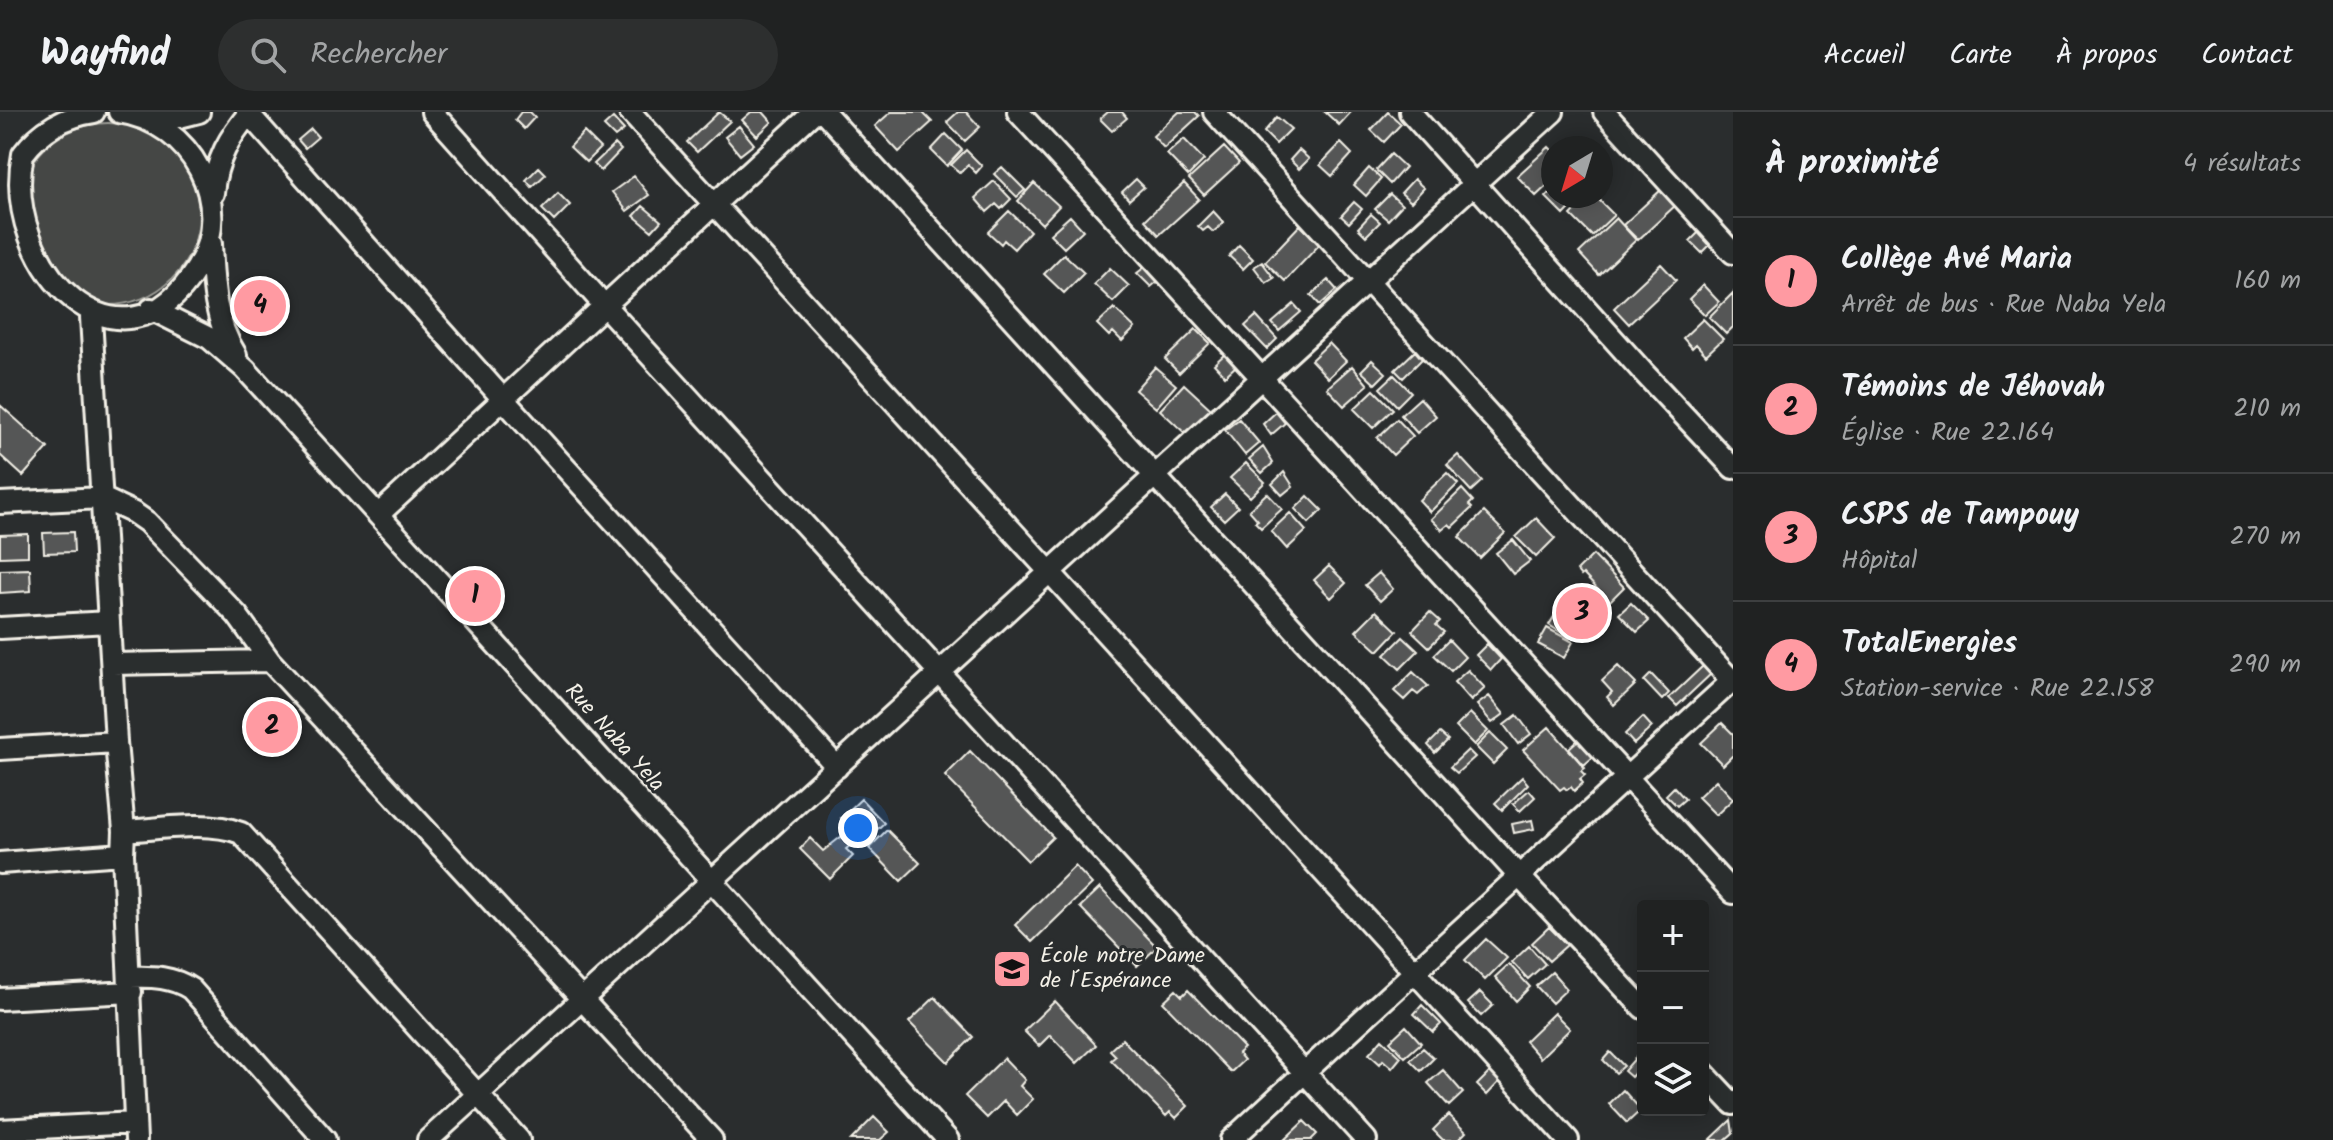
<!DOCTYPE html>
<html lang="fr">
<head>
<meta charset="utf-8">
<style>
	body { margin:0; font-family:Kalam,sans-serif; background:#2d2f2f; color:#f1f3f6 }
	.controls { position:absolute; right:24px; bottom:24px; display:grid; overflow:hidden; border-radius:8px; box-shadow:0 4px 20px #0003 }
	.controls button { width:72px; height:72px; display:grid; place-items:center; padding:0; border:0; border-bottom:2px solid #3d3f40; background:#202222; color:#f1f3f6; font:40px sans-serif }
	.compass { position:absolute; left:1541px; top:24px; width:72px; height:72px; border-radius:50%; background:#202222; box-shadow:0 4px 20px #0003; rotate:218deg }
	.you { position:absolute; left:858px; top:716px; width:28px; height:28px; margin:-20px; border:6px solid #fff; border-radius:50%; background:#1a73e8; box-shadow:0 0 0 12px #1a73e833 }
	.badge { display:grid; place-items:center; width:52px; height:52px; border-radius:50%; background:#ff9aa2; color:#111; font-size:26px; font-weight:700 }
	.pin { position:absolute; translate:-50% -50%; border:4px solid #fff; box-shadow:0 2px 8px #0006 }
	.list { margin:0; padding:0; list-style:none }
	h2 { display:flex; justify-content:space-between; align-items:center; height:104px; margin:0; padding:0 32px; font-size:34px }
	h2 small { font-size:26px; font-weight:400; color:#a2a4a5 }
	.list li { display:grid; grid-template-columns:52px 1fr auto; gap:24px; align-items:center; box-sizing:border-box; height:128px; padding:0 32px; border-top:2px solid #3d3f40 }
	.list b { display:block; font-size:30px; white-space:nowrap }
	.list p { margin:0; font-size:26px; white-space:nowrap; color:#a2a4a5 }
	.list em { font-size:26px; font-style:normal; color:#a2a4a5 }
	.icon { flex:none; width:44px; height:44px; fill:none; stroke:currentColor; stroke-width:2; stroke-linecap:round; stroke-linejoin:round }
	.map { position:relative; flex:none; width:1733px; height:1028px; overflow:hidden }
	header { display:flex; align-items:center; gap:48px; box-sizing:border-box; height:112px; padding:0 40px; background:#202222; border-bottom:2px solid #3d3f40 }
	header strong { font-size:38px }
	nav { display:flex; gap:44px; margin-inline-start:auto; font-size:28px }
	.search { width:560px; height:72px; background:#2d2f2f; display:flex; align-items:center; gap:20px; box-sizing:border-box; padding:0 28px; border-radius:44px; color:#a2a4a5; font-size:30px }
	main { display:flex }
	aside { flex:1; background:#202222 }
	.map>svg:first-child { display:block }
</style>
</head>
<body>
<header>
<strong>Wayfind</strong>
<div class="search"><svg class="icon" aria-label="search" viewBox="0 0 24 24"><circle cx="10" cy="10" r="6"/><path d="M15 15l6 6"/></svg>Rechercher</div>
<nav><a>Accueil</a><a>Carte</a><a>À propos</a><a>Contact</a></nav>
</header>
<main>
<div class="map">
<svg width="1733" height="1028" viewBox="0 0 1733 1028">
	<rect width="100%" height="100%" fill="#2a2d2e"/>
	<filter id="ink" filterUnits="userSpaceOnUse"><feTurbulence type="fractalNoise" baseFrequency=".0125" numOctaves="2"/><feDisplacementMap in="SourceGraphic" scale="16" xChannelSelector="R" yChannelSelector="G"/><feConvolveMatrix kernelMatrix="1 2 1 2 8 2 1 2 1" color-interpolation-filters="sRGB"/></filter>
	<g filter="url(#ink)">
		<path fill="#444645" stroke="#9c9c96" stroke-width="2" d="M17 102a91 91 0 1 1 182 0a91 91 0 1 1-182 0Z"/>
		<path fill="#555756" stroke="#f4f1e8" stroke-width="2" d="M521,0H530L535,5L524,17L515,8Z
			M719,0L730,9L697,40L687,30Z
			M751,0H763L772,10L757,24L742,8Z
			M891,0H922L932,10L899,40L875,14Z
			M958,0H966L980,15L965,29L947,10Z
			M1108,0H1122L1127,6L1112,19L1100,7Z
			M1179,0H1195L1199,4L1164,36L1153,24Z
			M1325,0H1351L1339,13Z
			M1388,0L1401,12L1384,30L1371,18Z
			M1277,5L1291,17L1276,32L1264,20Z
			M613,6L624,18L615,25L604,14Z
			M739,14L754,32L740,43L725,25Z
			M311,17L318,25L305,36L298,28Z
			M584,20L600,36L586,50L570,35Z
			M946,22L962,38L947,54L931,38Z
			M1184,27L1204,48L1188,64L1167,42Z
			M1341,31L1352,42L1332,64L1320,53Z
			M615,32L621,38L601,59L594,52Z
			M1224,35L1239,51L1204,83L1189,67Z
			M1549,35L1553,39V68L1536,84L1517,64Z
			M966,38L982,54L976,61L968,53L960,61L951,53Z
			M1299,38L1309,47L1299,57L1290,48Z
			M1391,42L1405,55L1390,72L1376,58Z
			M539,55L546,62L532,75L526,68Z
			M1002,55L1025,78L1017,85L994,62Z
			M1369,56L1381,67L1366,84L1354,73Z
			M634,64L649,83L627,99L612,80Z
			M1136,67L1144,75L1129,88L1122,80Z
			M1414,67L1424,76L1411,90L1401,81Z
			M994,69L1011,87L1001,97L996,92L987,100L975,86Z
			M1034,71L1059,94L1042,112L1018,89Z
			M1184,71L1199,87L1159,123L1145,108Z
			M1662,77L1677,92L1638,128L1623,113Z
			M1553,78V84H1582L1564,103L1546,85Z
			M558,81L570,93L554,109L542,97Z
			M1390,82L1402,93L1388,108L1375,97Z
			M1590,84H1595L1614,103L1592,124L1571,103Z
			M1354,90L1362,97L1349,111L1341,104Z
			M643,94L661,109L652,119L634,104Z
			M1009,99L1030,119L1014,137L1004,128L1001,132L988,120Z
			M1213,99L1224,111L1213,120L1208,115L1203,119L1198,114Z
			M1371,102L1380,110L1366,124L1358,116Z
			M1070,104L1083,118L1064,136L1050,122Z
			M1616,106L1636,128L1599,163L1579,141Z
			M1300,113L1320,132L1285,169L1265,150Z
			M1703,116L1715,128L1702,141L1690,129Z
			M1239,133L1253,147L1243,157L1229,144Z
			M1064,142L1084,161L1064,181L1044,162Z
			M1262,150L1274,166L1266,171L1254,155Z
			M1661,152L1676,168L1629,212L1614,196Z
			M1145,155L1158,169L1151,175L1137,161Z
			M1110,156L1129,174L1113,190L1094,172Z
			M1328,168L1337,178L1320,193L1311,183Z
			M1703,173L1719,190L1705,203L1689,187Z
			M1733,181V215L1726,222L1709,205Z
			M252,184L279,185L278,202L251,201Z
			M1294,192L1301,200L1279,219L1272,211Z
			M1114,196L1135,216L1122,229L1113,220L1109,224L1097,212Z
			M1256,204L1277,227L1267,237L1245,214Z
			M1703,207L1723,227L1706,243L1696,232L1692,236L1683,226Z
			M1196,217L1210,231L1179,261L1165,247Z
			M1329,231L1346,249L1328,266L1311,248Z
			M1415,239L1422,247L1403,266L1395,258Z
			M1225,242L1236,254L1225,264L1214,252Z
			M1372,248L1386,261L1375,272L1361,259Z
			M1352,254L1368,273L1344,294L1327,276Z
			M1155,255L1176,273L1156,296L1135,278Z
			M1394,263L1411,280L1397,294L1380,276Z
			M1184,272L1211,297L1187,323L1160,298Z
			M1374,278L1393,297L1373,316L1354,297Z
			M1420,286L1436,304L1417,321L1401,303Z
			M0,293L48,336L23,364L0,343Z
			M1276,300L1285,311L1271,323L1263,312Z
			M1239,307L1259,331L1245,343L1225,318Z
			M1397,307L1413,324L1393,343L1377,326Z
			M1263,335L1273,351L1262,361L1249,347Z
			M1458,343L1482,369L1471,379L1447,353Z
			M1246,351L1265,370L1250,385L1230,366Z
			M1284,360L1293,374L1282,383L1272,372Z
			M1447,361L1458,372L1430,400L1419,388Z
			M1462,377L1473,389L1469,393L1472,396L1452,415L1449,412L1442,418L1431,407Z
			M1267,381L1282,397L1261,416L1255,410L1258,408L1249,398Z
			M1225,382L1238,395L1224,408L1211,395Z
			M1308,384L1322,398L1309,411L1295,397Z
			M1484,400L1505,421L1480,446L1459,425Z
			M1290,401L1306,419L1287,437L1271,419Z
			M1536,406L1555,426L1536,445L1516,425Z
			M73,420L74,440L44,441L43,421Z
			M28,422V444L0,445V423Z
			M1513,428L1530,449L1513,462L1496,441Z
			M1593,443L1624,475L1608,491L1600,484L1602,482L1583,462L1581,464L1577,459Z
			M1329,454L1346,471L1331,486L1314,468Z
			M30,457L31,479L0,481V458Z
			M1379,461L1393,477L1380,489L1365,473Z
			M1631,491L1649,509L1637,520L1619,502Z
			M1376,499L1397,519L1378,539L1356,519Z
			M1430,500L1440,509L1436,513L1444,520L1429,535L1412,519Z
			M1555,503L1575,516L1570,526L1549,513Z
			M1547,516L1573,530L1564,546L1538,532Z
			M1403,525L1418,539L1400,557L1385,543Z
			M1449,528L1465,545L1451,559L1434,543Z
			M1487,532L1501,547L1491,558L1476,543Z
			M1618,554L1636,572L1614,593L1607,585L1612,580L1602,569Z
			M1703,554L1711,562L1677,594L1669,586Z
			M1468,558L1485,576L1471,589L1454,570Z
			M1413,560L1428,574L1418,583L1413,579L1404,588L1394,579Z
			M1651,562L1669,581L1662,588L1644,569Z
			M1489,584L1504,602L1492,611L1477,593Z
			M267,592L293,624L276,638L251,607Z
			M1470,601L1488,619L1474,633L1456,615Z
			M1517,603L1531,622L1518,632L1504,613Z
			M1643,605L1652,615L1634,632L1625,622Z
			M1722,611L1733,622V643L1723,653L1701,631Z
			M1549,615L1585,656L1581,659L1585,663L1580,667L1583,671L1574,679L1571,675L1567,678L1564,675L1560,678L1523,638Z
			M1440,621L1448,628L1435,641L1428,633Z
			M1490,621L1507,638L1493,652L1476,635Z
			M1578,628L1593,645L1584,653L1569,636Z
			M1468,638L1475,645L1457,661L1450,655Z
			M970,639L1053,725L1028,749L945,664Z
			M1522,665L1528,672L1502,698L1495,691Z
			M1716,668L1733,687L1716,703L1698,685Z
			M1674,675L1685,687L1677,694L1666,683Z
			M1529,678L1535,685L1520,699L1513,692Z
			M861,687L884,711L864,730L841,706Z
			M1532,708L1534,717L1514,721L1512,712Z
			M887,718L920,751L901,769L869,736Z
			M842,724L851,733L846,737L853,744L830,767L800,737L810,726L823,739Z
			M1075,754L1092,772L1032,830L1015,813Z
			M1100,776L1157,835L1137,854L1080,795Z
			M1549,815L1567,833L1549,849L1532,831Z
			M1486,827L1507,846L1485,868L1465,848Z
			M1529,834L1545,852L1528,867L1512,850Z
			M1509,852L1530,875L1516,889L1495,865Z
			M1552,860L1567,877L1552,891L1536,874Z
			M1176,878L1182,884L1188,878L1244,936L1238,941L1244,948L1231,960L1163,890Z
			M1480,880L1493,893L1481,904L1468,891Z
			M935,885L973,925L948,950L909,910Z
			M1055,889L1096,933L1077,951L1050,923L1039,934L1024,919Z
			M1422,893L1441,912L1433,920L1414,902Z
			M1554,901L1570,917L1540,946L1525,929Z
			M1406,914L1421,931L1405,945L1390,929Z
			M1122,927L1188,994L1176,1006L1170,1000L1166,1004L1111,948L1116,944L1110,938Z
			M1382,927L1401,945L1392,956L1383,948L1380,952L1369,942Z
			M1423,936L1434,946L1421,959L1410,948Z
			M1610,940L1624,954L1616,961L1603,948Z
			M1637,944L1643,952L1631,965L1624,959Z
			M1004,946L1025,968L1020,974L1033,987L1017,1003L1004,989L987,1006L965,984Z
			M1443,958L1463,981L1449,994L1428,971Z
			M1492,958L1502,967L1487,983L1477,973Z
			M1623,978L1641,998L1627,1011L1609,992Z
			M1448,1003L1466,1020L1458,1028H1443L1433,1018Z
			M874,1005L889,1020L880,1028H851Z
			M1731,1008L1733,1021L1725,1028H1710Z
			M1304,1009L1317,1022L1311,1028H1284Z"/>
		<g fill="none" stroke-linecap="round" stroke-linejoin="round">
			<defs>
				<path id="minor" d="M94,0C65,4 40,19 23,42C0,156 122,277 197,156C236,92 191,10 119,0
					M247,0L503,287L837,655
					M432,0L604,193L1366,1028
					M630,0L1568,1028
					M824,0L1519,764L1643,896
					M1018,0L1733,781
					M1214,0L1733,570
					M1410,0L1643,260L1733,356
					M1604,0L1733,141
					M144,3L179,5L199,0
					M213,81C216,48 229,25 250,0
					M211,132C213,173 214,208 236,243
					M151,197L209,226L245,257L948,1028
					M91,205L116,630L124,719L123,742L136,1028
					M0,391L102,386L134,401L147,410L237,503L270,549L712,1028
					M378,403L814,0
					M0,516L109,510
					M112,552L270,549
					M0,637L116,630
					M124,719C161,717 207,708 241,721L519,1028
					M0,751L123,742
					M130,865C152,864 173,865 191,877L325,1028
					M0,887L131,880
					M1703,960L1733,992
					M0,1018L135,1011
					M428,1028L1553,0
					M1231,1028L1733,568"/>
			</defs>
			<use href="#minor" stroke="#f4f1e8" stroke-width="26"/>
			<use href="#minor" stroke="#2a2d2e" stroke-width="20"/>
		</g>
	</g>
	<defs>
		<symbol id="school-square" viewBox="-11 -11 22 22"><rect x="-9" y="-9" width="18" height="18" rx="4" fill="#ff9aa2" stroke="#2a2d2e"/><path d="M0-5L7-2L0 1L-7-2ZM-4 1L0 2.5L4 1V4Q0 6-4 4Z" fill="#111"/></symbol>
	</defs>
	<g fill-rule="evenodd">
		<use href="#school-square" x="990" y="835" width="44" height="44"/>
	</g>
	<g text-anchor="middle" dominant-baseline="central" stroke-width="6" stroke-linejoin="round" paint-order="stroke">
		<g font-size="22" fill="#f4f1e8" stroke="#2a2d2e">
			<text transform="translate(614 626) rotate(48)">Rue Naba Yela</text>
		</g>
		<g font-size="22" fill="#f4f1e8" stroke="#2a2d2e" text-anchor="start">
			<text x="1040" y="844">École notre Dame<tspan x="1040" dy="25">de l´Espérance</tspan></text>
		</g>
	</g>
</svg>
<div class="controls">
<button>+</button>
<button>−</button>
<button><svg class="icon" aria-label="layers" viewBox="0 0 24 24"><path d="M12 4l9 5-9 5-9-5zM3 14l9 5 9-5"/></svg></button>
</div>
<svg class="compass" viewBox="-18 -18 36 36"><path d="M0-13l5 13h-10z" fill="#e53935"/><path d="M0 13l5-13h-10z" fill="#a2a4a5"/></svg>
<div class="you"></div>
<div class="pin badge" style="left:475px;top:484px">1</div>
<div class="pin badge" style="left:272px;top:615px">2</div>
<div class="pin badge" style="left:1582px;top:501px">3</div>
<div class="pin badge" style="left:260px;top:194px">4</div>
</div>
<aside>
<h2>À proximité<small>4 résultats</small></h2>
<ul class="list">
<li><span class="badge">1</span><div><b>Collège Avé Maria</b><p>Arrêt de bus · Rue Naba Yela</p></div><em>160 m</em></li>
<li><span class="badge">2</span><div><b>Témoins de Jéhovah</b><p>Église · Rue 22.164</p></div><em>210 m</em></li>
<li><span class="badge">3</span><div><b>CSPS de Tampouy</b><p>Hôpital</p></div><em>270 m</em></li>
<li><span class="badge">4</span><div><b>TotalEnergies</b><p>Station-service · Rue 22.158</p></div><em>290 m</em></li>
</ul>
</aside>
</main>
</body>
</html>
